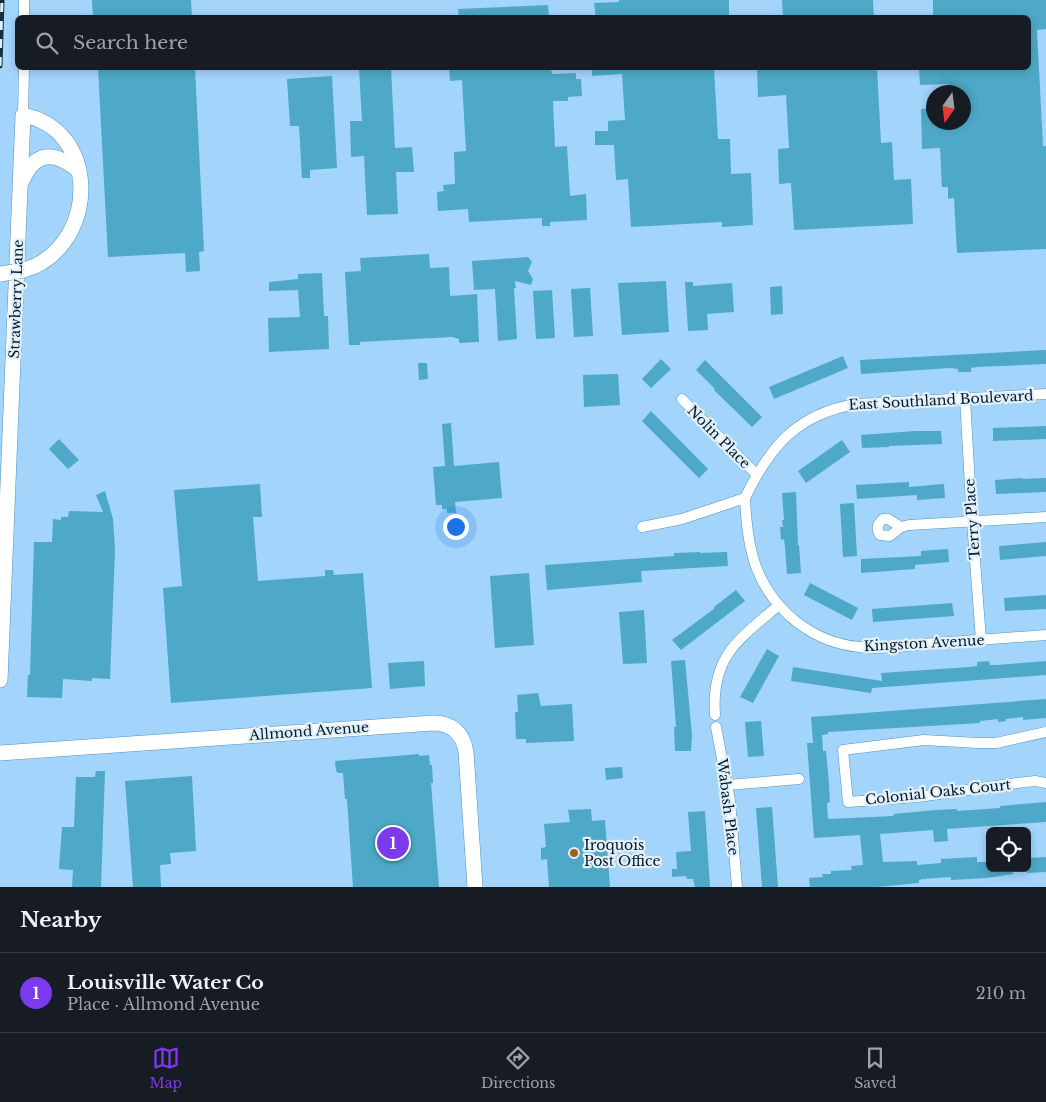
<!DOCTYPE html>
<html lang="en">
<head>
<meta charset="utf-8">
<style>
	body { margin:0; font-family:"Libre Baskerville",serif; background:#242831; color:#f1f3f6 }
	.controls { position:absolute; right:15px; bottom:15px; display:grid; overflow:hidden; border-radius:8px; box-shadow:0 2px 8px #0003 }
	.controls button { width:45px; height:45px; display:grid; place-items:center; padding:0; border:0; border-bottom:1px solid #363941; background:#171b24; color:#f1f3f6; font:25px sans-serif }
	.compass { position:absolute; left:926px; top:85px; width:45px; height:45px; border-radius:50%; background:#171b24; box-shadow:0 2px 8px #0003; rotate:194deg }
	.you { position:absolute; left:455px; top:526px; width:18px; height:18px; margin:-12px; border:4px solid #fff; border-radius:50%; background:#1a73e8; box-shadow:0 0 0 8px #1a73e833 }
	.badge { display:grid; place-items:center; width:32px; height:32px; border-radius:50%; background:#7c3aed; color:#fff; font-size:16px; font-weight:700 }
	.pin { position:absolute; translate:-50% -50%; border:2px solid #fff; box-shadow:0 1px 5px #0006 }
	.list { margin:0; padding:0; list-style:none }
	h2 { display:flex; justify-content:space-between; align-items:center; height:65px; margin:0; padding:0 20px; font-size:21px }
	h2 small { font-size:16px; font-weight:400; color:#9ea1a6 }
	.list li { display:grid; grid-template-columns:32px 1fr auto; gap:15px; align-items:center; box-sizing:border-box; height:80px; padding:0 20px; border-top:1px solid #363941 }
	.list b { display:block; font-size:19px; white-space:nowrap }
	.list p { margin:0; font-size:16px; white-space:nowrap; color:#9ea1a6 }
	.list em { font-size:16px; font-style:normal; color:#9ea1a6 }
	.icon { flex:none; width:28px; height:28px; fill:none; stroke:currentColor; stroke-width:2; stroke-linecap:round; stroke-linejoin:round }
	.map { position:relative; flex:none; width:1046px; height:887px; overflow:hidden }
	.search { position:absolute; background:#171b24; box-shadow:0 2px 8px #0003; left:15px; right:15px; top:15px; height:55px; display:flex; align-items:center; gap:12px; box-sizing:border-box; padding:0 18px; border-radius:8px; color:#9ea1a6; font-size:19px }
	.sheet { height:145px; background:#171b24 }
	nav { display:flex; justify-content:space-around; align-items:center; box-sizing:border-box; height:70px; border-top:1px solid #363941; background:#171b24; font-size:14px; color:#9ea1a6 }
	nav a { display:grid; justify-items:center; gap:2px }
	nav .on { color:#7c3aed }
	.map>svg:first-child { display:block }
</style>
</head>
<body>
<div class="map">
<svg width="1046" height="887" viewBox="0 0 1046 887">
	<rect width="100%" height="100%" fill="#a2d4fc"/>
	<path fill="#4ea8c7" d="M92,0H191L192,18H93Z
		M619,0H729V18H596L594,3L619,2Z
		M782,0H873L874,18H783Z
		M933,0H1046V29L1037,30L1043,146H1046V249L957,253L954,198L948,199V187H942L940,148L922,149L921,109L934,108V122H964V92H949L948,84L920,85L919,68H1028V18H933Z
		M548,5L549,18H459L458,9Z
		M98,68H195L204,251L199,252L200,271L186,272L185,253L108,257Z
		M359,68H391L395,148L412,147L414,172H396L398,214L367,215L364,156L351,157L350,121H362Z
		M449,68H551L552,74L576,73V79H581L582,96L568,97V101H553L555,147L567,146L570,196L586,194L587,220L550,222V226H542V218L469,222L468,209L438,211L437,192L444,191L443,185L455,184L454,152L466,151L462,80L450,81Z
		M592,68H714L718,139H730L731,174L751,173L753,225L722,227V222L631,227L628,179L616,180L614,145H595V131H608V121L625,120L622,74L592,76Z
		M757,68H877L881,143L892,142L894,180L911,179L913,224L794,230L791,183L779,184L778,149L789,148L786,95L758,97Z
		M332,76L337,168L310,170V178H302L299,126H290L287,79Z
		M429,254L430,268L449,267L450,296L477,294L479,342L459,343V339L452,337L360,342V345H349L345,272L361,271L360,258Z
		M528,257L532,262L528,271L533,279L531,285L515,281L516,288H514L517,339L498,341L495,289L474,290L472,261Z
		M322,273L324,316H328L329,349L269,352L268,318L300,317L298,290L269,291V282L298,279V274Z
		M666,281L669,332L622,335L618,283Z
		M685,282H693V286L732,283L734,312L707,314L708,330L688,331Z
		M782,286L783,314L771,315L770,287Z
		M590,288L593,336L574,337L571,289Z
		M552,290L555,338L536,339L533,291Z
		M1046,350V364L977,367L971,368V372H958V369L950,368L861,374L860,360Z
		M843,356L848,368L774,399L769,387Z
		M661,359L671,369L651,388L642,379Z
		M705,360L762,417L752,427L714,390L715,389L696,370Z
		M418,363H427L428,379L419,380Z
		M618,374L620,405L584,407L583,375Z
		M651,411L708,469L699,478L642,421Z
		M451,423L454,466L499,462L502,498L455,502L456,513H447V509H442V505H436L433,467L445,466L442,424Z
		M1046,426V439L993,441V428Z
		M915,431H941L942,444L889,446V447L862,448L861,435Z
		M59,439L79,460L68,469L49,449Z
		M842,440L850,452L806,483L798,471Z
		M1022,478L1023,479L1046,478V492L996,494L995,480Z
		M909,482V487L944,484L945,498L917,500V495L857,499L856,485Z
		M260,484L262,517H253L258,581L325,576V570H333L334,575L363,573L372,688L171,703L163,588L182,586L174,490Z
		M105,491L113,519L115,550L110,679L92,678V681L63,679L62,698L27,697L28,675H30L34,542H52L53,519L61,520V517H68L69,511L103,512L96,495Z
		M796,492L798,545H799L801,573L787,574L785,547L784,539L781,540L780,527H783L782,520H784L782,493Z
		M854,503L857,556L843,557L840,504Z
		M1046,542V556L1000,560L999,546Z
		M948,549L949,562L915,565V569L861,573V559L921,556V551Z
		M700,552V553L727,552L728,566L641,571L642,582L547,590L545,565L674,556V553Z
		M529,573L534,645L495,648L490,576Z
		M810,583L858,608L852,620L804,595Z
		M736,590L745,601L681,650L672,640L715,608L714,607Z
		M1046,595V609L1005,611L1004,598Z
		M952,603L954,616L873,622L872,609Z
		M644,610L647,663L623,664L619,612Z
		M767,649L779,656L753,703L740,697Z
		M685,660L692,735L691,751H675L674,727H676L671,661Z
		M424,661L425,686L390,689L388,663Z
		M989,661L990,665H997L1046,661V675L872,688L871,693L791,681L793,667L882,681L881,673L970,667L977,666V662Z
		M538,693L541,706L572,704L574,741L526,743V739H516L515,712H518L517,695Z
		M1046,699V718L1023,720V717L1006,719V721L998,722V719L980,721V723L828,732V734L822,735L823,751H826L829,784L830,802L827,803L828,819L894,816L893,814L936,810L957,809V811L1000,808V806L1046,802V822L947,829L948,841L934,842L933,830L880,834L883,862L917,861V865L941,863V859L977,857V862H990V868H1012L1013,874L987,878L951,880V877L923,879L919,880V883L877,887H810L809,878L823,877L822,874H831V871L852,870L851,866L863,865L860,835L814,838L807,743H813L811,717Z
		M761,721L764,756L748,757L745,722Z
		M419,754V756L429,755L430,765H432L433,783H431L439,887H353L347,799H345L343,773H338L336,771L335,761Z
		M622,767L623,778L606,780L605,768Z
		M96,771H105L101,887H72L73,870L59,869L62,827H74L76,777H95Z
		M192,776L196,851L170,853L171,864L160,865L161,887H133L125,781Z
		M772,807L778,887H762L756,808Z
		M591,809L592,821L605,820L610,887H549L547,859L541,860V848L546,847L544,824L570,822L568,810Z
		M705,811L710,887H695L693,879H687L686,876L672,877V869H677L676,852L691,851L688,812Z
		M1046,857V872L1027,873V858Z"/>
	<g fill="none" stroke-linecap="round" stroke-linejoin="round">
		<defs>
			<path id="street" d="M24,18V0
				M23,115L24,68
				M965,398L972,521L981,640
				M682,399L756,474
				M745,498C746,521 748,547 757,569C774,612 814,643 860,647C885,650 911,645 936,643C973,640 1009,638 1046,635
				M642,527L682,519L745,498C770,446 797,414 856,404L1046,394
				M901,527L888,519H883C877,524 876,529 880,535L890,536L901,527L909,525L1046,517
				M715,715C711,656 738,640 779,605
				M716,727L730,801L737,887
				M1046,732L996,743H978L924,740L843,750L848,802L918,797L1017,783L1035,781L1046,783
				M728,785L799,779"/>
			<path id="secondary" d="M22,181C25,175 28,168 33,164C47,149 65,160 78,170
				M0,680L23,115C97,129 99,235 35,266
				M0,753L433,723C452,723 463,733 466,752L475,887"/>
		</defs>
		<use href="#street" stroke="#5492c1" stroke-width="11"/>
		<use href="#secondary" stroke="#5492c1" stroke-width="16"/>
		<use href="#street" stroke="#fff" stroke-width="10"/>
		<use href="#secondary" stroke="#fff" stroke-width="15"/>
		<defs>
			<path id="rail" d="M0,66L2,0"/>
		</defs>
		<use href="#rail" stroke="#122e42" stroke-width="5"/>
		<use href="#rail" stroke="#e3f0fa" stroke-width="3" stroke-dasharray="9" stroke-linecap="butt"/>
		<defs>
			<path id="secondary-bridge" d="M0,274L24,270L35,266"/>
		</defs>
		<use href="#secondary-bridge" stroke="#5492c1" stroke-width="16" stroke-linecap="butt"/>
		<use href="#secondary-bridge" stroke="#fff" stroke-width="15"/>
	</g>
	<circle fill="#9d6222" stroke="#e3f0fa" stroke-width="2" cx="574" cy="853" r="5"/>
	<g text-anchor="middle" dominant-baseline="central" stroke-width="4.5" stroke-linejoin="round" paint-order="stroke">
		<g font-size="14" fill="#011a2c" stroke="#e3f0fa">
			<text transform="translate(16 299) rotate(-88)">Strawberry Lane</text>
			<text transform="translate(941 400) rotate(-3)">East Southland Boulevard</text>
			<text transform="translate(719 437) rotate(45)">Nolin Place</text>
			<text transform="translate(972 519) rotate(-94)">Terry Place</text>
			<text transform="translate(924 643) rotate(-3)">Kingston Avenue</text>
			<text transform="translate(309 731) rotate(-4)">Allmond Avenue</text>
			<text transform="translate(938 792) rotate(-6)">Colonial Oaks Court</text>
			<text transform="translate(728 807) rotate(83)">Wabash Place</text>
		</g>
		<g font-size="14" fill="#011a2c" stroke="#e3f0fa" text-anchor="start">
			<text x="584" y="845">Iroquois<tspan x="584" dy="16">Post Office</tspan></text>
		</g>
	</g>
</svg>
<div class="controls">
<button><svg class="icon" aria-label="locate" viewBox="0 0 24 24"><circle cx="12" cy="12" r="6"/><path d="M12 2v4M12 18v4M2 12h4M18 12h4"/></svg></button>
</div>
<svg class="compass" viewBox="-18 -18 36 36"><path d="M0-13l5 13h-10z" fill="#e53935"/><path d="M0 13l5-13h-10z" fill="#9ea1a6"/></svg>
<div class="you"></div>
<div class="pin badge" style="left:393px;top:843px">1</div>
<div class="search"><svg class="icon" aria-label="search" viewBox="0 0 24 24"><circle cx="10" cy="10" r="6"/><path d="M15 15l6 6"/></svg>Search here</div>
</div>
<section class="sheet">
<h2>Nearby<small></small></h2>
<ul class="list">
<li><span class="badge">1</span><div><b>Louisville Water Co</b><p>Place · Allmond Avenue</p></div><em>210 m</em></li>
</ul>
</section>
<nav>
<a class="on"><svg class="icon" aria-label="map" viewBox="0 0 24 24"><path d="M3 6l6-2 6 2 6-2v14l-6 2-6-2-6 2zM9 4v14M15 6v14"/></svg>Map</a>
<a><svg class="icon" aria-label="directions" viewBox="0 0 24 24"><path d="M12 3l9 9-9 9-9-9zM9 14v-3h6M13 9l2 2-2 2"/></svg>Directions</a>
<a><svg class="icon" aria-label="saved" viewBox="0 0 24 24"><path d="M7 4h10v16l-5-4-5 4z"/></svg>Saved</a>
</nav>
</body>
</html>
